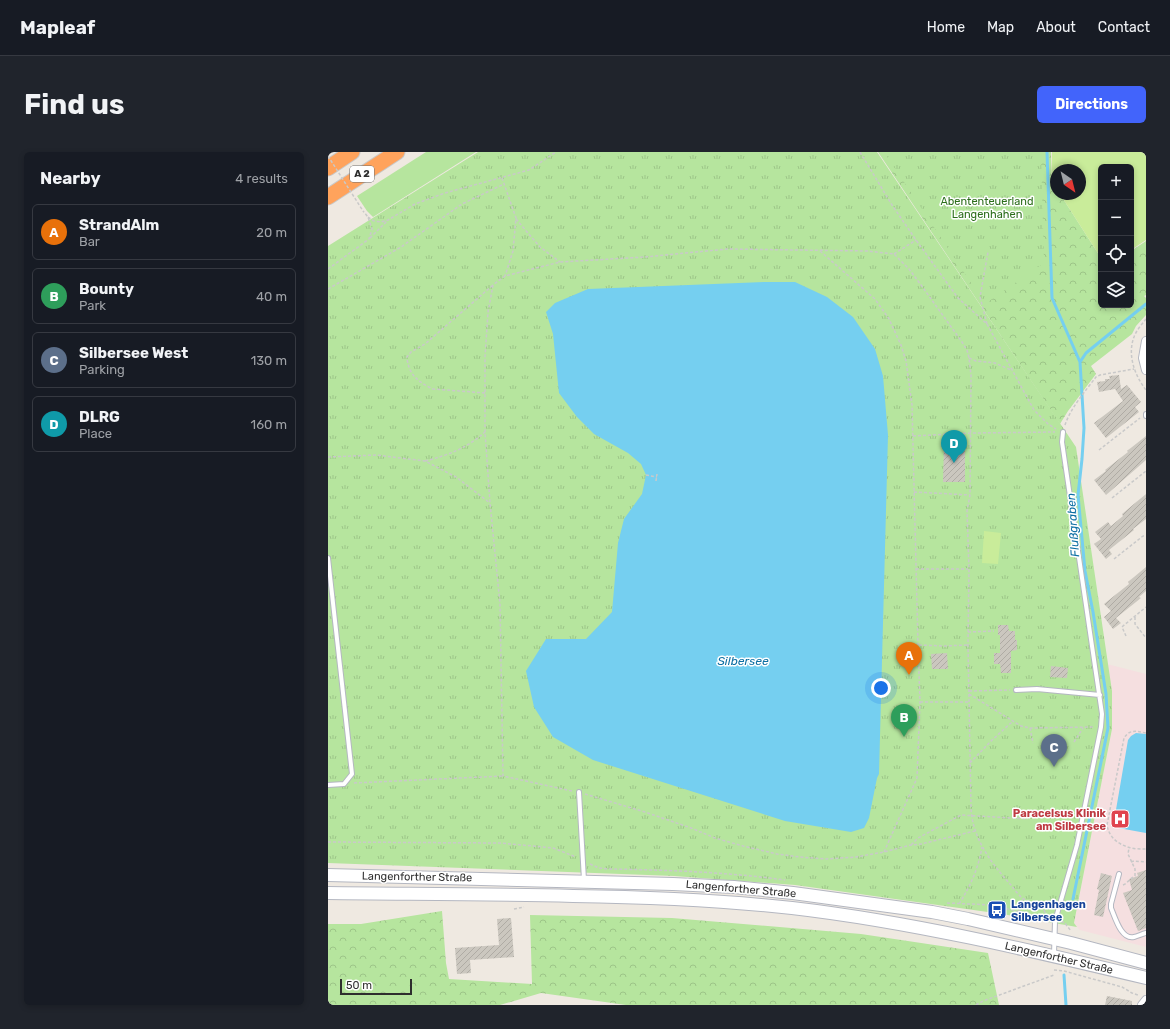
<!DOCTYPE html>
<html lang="en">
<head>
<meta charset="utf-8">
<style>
	body { margin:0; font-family:Rubik,sans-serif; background:#20242c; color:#f1f3f6 }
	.controls { position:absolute; right:12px; top:12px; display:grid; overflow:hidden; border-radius:6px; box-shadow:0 2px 6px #0003 }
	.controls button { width:36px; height:36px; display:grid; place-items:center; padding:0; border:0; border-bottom:1px solid #363941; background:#171b24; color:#f1f3f6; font:20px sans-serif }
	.compass { position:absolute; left:722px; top:12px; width:36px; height:36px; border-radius:50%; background:#171b24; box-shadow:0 2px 6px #0003; rotate:145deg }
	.scale { position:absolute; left:12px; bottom:10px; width:72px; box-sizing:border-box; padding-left:4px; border:2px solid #2e2e2e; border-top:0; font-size:11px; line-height:14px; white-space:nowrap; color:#2e2e2e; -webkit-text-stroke:3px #fff; paint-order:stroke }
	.you { position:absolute; left:553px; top:536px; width:14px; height:14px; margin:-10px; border:3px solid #fff; border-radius:50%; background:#1a73e8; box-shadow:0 0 0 6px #1a73e833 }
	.badge { display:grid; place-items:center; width:26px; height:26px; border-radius:50%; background:#4264fb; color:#fff; font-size:13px; font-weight:700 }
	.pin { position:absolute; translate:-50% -33px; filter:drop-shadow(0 1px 2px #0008) }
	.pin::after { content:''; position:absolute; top:21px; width:14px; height:12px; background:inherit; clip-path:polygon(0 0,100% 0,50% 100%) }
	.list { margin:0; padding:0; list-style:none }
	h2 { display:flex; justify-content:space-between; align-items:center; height:52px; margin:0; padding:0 16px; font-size:17px }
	h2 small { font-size:13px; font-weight:400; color:#9ea1a6 }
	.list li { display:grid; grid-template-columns:26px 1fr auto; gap:12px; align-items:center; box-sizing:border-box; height:56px; margin:0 8px 8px; padding:0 8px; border:1px solid #363941; border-radius:6px }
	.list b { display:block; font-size:15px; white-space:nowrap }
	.list p { margin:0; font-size:13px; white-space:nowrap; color:#9ea1a6 }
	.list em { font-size:13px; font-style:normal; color:#9ea1a6 }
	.icon { flex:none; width:22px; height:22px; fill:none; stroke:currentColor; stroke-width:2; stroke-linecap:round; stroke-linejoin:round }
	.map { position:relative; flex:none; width:818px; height:853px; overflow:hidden; border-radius:6px }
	header { display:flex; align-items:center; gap:24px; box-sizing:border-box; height:56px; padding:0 20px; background:#171b24; border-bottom:1px solid #363941 }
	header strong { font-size:19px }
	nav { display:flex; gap:22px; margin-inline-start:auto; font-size:14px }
	.intro { display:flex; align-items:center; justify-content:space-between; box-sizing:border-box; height:96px; padding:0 24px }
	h1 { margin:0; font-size:28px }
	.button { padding:10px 18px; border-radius:6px; background:#4264fb; color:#fff; font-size:14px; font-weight:700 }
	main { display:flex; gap:24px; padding:0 24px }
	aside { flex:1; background:#171b24; border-radius:6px; box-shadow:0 2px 6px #0003 }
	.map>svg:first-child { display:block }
</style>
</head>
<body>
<header>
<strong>Mapleaf</strong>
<nav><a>Home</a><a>Map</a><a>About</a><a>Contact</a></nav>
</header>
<div class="intro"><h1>Find us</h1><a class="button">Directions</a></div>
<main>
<aside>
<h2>Nearby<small>4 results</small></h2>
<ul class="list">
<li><span class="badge" style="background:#e8710a">A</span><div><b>StrandAlm</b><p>Bar</p></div><em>20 m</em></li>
<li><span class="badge" style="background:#2e9e5b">B</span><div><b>Bounty</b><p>Park</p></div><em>40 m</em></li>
<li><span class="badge" style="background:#5c6f8a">C</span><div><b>Silbersee West</b><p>Parking</p></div><em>130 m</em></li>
<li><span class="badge" style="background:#0f9aa8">D</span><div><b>DLRG</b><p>Place</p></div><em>160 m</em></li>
</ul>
</aside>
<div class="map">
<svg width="818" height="853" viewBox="0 0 818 853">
	<defs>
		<pattern id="forest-crowns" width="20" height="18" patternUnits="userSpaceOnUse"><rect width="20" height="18" fill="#b6e59e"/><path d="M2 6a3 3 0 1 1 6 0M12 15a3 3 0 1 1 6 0" fill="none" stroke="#9dc588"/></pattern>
		<pattern id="park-tufts" width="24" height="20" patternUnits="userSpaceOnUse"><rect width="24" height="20" fill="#b6e59e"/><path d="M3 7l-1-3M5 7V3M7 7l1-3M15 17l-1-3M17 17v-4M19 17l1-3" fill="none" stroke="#9dc588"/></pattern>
		<pattern id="building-hatch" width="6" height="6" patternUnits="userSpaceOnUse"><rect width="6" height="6" fill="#cbc7bf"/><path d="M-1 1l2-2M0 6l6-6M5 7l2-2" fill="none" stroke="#afaba4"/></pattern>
	</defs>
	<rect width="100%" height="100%" fill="#efe9e1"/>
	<path fill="#f5dfe0" d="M779,512L818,522V795L752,778L749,775L746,771L784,577V539Z"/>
	<path fill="#b6e59e" d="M98,0H148L45,65L39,59L29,44Z"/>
	<path fill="url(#forest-crowns)" d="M550,0H723V28L728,36V42H732L773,106V153H803V99L818,89V143L816,144L818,146V163L808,174L804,182L763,214L768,222L740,259L732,272Z
		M114,759L118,811L121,827L204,832L202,763L344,766L533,782L660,801L671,853H298L213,841L172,853H0V772H33Z"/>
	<path fill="url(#park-tufts)" d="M150,0H549L748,295L784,539V577L746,771L749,775L674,762L467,733L346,724L0,711V94Z
		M556,0H713L716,111L657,152Z"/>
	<path fill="#c9ec9a" d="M724,0H818V88L803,98V15H773V106L732,42H752V18H728V35L723,28Z
		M656,379L673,381L670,412L654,411Z"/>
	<path fill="#75cff0" d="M436,130H467L499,145L525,165L547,197L555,224L560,283L551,622L549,626L541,666L536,676L523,680L457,669L265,608L225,585L206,555L198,519L218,487H258L284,460L290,391L296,367L314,342L318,323L313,312L300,301L266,282L249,265L231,241L225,182L218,160L227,151L260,137Z
		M808,581L818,582V681L785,675L800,588L803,584Z"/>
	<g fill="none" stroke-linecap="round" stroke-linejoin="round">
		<path stroke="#75cff0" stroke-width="3" d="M719,0L724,146L752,210L756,276L754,307L750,343L757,419L765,460L778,542L780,576L745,747
			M752,210L758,201L818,152
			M736,823L738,853"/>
	</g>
	<path fill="url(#building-hatch)" d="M791,223L793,237L799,233L813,250L807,255L811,260L778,286L766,271L795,249L787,237L771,240L769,230L777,229V227H782L781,224Z
		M818,284V308L778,343L766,328L778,319L777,318L800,300L799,299Z
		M616,291L637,292V330H615Z
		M818,342V367L805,377L806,378L781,398L784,402L778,407L766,392L773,387L767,380L780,370L783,374L795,364L794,362Z
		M818,415V439L811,445L813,446L788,466L793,471L785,477L776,465L783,459L776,452L801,432L800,430Z
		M670,473H680L681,479H687V488H689V498L683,499V521H673L672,512H666V501H672V483H670Z
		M619,501L620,517H604L603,502Z
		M723,514L740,516L739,526L722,525Z
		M818,718V776L810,779L795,741L804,738L801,727L810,724L809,721Z
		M773,721L784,724L775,765L766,763L771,738L769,737Z
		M183,766L186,805L142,808L143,821L129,822L127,796L171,793L169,767Z
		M779,844L804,849V853H777Z"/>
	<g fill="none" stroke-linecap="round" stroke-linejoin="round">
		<defs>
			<path id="service" d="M818,262V264
				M0,406L24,622L16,632L0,633
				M688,538L709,537L772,543
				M251,640L256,728
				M791,722L783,752V756C787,765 793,788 806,785C810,784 814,782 818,781
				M726,802L727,769L749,693L773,575L774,562L734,290L735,280"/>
			<path id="minor" d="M818,189L815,206L818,218
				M814,853L818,848"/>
			<path id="secondary" d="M0,723L345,732L406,735L465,741L604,760L640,767L743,791L818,811
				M0,741C82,742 163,742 245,744C318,745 391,748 464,756C584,770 701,798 818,826"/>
			<path id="motorway" d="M0,16L24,0
				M0,45L69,0"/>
		</defs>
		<use href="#service" stroke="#b4b7c1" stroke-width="6"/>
		<use href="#minor" stroke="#b4b7c1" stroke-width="10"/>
		<use href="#secondary" stroke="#b4b7c1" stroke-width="14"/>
		<use href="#motorway" stroke="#c9c9c9" stroke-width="17"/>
		<path stroke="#c9c9c9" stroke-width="1.5" stroke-dasharray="3 2" stroke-linecap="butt" d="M532,0L564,53L588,88L630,146L659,172L706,258L720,272L728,277
			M174,26L188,66L185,99L177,124
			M40,65L46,69L53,70L60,68L87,52L117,41L201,18L228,0
			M188,67L212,95L232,110
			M42,86L59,69
			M492,99L547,147L561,167L573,193L578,209L584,253L590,493
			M566,102L588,88
			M0,117L41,87L44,77L40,65L35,59
			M0,137L73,95L134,52L176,32
			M818,167C814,172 808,179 806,185C799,203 807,224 818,238
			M659,172L652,145L660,100
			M641,206L648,209L667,211L683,218
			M157,241L105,237C90,230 80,222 79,205L83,200L97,192L165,133
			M737,273C742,257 758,238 768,225L772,223L806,217
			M585,284L643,281L727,280
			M771,298L812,266
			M0,305L48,303L97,309L128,325L162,351
			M97,309C121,303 139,296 157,280
			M318,323L329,325
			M328,329L329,322
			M586,340L642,343
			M784,346L818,319
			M786,407L815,384H818
			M588,417H640
			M807,465V472L818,486
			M640,480L666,479
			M798,484L794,475L795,474L818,455
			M641,539L682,538
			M641,542L693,574L702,576L766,575
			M592,550H640
			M702,576L705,591
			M818,581C808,579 802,577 796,586L779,673C782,692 802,698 818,697
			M746,590L755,576
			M642,611L662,590L685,569
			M26,631L175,624
			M244,639L175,624L172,452L162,351L157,280V205L160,160L165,133L177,124L232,110L317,105L399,97L539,99L566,102L581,117L593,133L634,190L639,198L641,206L643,223L642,343L639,359L641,417L640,493L643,655C644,686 663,711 683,733C687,738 691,744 696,747C702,751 709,753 715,756L720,767
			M257,642L317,660L363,676L387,686L415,694L449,702L472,705L498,707L528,705L556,700L583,693L593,692L647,679
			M0,690L173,691L225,696L248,705
			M583,693L590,686L633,663L700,667
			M556,700L589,626L592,550L590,493L617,494L640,493
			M803,710L806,709L818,710
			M262,712L271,716L280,717C340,718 398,720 457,728
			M795,733C800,731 801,727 807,724V717L800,702L801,696
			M619,751L664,753L720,767
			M631,752C643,733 650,717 654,695
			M186,757L196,755
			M691,760L695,746
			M733,770H736L743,779
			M726,818L736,819L794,835L804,841L810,843
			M648,853L655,849L726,823"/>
		<use href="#service" stroke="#fff" stroke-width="4"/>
		<use href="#minor" stroke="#fff" stroke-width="8"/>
		<use href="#secondary" stroke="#fff" stroke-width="12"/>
		<use href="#motorway" stroke="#ffa35c" stroke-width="15"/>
		<path stroke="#c9c9c9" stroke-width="1.5" stroke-dasharray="3 2" stroke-linecap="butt" d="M0,4L35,59"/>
	</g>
	<defs>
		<symbol id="hospital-square" viewBox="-11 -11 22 22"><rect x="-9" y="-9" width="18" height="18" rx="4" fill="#e0444e" stroke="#fff"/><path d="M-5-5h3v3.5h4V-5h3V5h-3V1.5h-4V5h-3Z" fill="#fff"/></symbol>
		<symbol id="bus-square" viewBox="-11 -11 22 22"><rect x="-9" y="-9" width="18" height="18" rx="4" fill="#1a4fb4" stroke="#fff"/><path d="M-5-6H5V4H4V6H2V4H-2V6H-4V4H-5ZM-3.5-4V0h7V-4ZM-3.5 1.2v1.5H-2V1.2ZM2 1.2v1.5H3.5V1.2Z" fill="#fff"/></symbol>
	</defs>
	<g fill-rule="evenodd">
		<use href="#hospital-square" x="781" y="656" width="22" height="22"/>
		<use href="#bus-square" x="658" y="747" width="22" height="22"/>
	</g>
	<g text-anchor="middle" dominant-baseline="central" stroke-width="3" stroke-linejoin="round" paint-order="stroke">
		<rect fill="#fff" stroke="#6d6d6d" stroke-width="1" x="22" y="14" width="24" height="16" rx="3"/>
		<g font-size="10" font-weight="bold" fill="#2e2e2e">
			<text x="34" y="22">A 2</text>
		</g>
		<g font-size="11" fill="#2c6e1b" stroke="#fff">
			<text x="659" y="49">Abententeuerland<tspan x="659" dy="13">Langenhahen</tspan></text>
		</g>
		<g font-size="11" font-weight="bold" fill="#be3a42" stroke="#fff" text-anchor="end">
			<text x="778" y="661">Paracelsus Klinik<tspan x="778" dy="13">am Silbersee</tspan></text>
		</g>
		<g font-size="11" fill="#2e2e2e" stroke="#fff">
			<text transform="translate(89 725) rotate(1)">Langenforther Straße</text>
			<text transform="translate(413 737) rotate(5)">Langenforther Straße</text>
			<text transform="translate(731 806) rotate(13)">Langenforther Straße</text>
		</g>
		<g font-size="11" font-weight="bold" fill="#164399" stroke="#fff" text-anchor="start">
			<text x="683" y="752">Langenhagen<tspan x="683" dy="13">Silbersee</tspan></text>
		</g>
		<g font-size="12" font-style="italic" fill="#0d6fa3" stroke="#fff">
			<text transform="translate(745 373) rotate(-94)">Flußgraben</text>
			<text x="415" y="509">Silbersee</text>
		</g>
	</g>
</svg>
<div class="controls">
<button>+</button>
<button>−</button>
<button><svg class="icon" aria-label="locate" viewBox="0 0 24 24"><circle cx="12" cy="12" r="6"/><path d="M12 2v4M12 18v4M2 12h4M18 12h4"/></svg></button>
<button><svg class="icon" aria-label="layers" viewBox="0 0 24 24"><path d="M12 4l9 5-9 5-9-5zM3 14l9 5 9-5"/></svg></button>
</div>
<svg class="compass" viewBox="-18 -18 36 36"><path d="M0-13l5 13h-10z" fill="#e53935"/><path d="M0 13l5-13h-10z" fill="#9ea1a6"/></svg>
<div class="scale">50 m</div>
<div class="you"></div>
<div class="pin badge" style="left:581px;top:523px;background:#e8710a">A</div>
<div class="pin badge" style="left:576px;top:585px;background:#2e9e5b">B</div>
<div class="pin badge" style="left:726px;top:615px;background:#5c6f8a">C</div>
<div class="pin badge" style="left:626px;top:311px;background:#0f9aa8">D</div>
</div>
</main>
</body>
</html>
